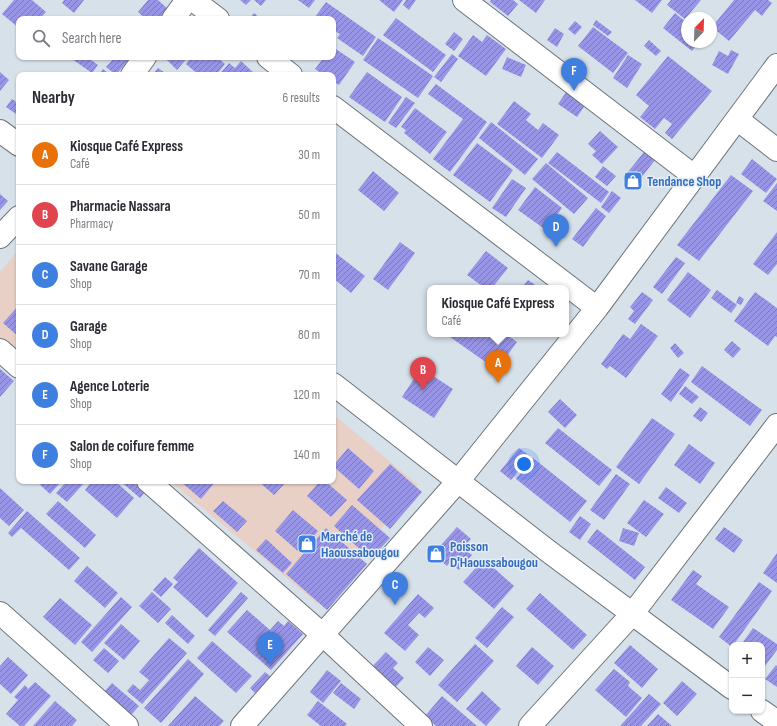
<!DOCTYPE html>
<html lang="en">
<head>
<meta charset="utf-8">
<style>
	body { margin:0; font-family:"Sofia Sans Condensed",sans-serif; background:#f2f2f3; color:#2b2b33 }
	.controls { position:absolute; right:12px; bottom:12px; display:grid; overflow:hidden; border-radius:8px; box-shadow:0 1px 3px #0004 }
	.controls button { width:36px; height:36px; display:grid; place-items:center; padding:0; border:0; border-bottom:1px solid #e1e1e2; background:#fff; color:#2b2b33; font:20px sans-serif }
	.compass { position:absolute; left:681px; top:12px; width:36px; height:36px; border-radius:50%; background:#fff; box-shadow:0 1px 3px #0004; rotate:23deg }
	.you { position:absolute; left:524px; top:464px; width:14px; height:14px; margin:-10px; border:3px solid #fff; border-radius:50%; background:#1a73e8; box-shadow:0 0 0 6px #1a73e833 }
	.badge { display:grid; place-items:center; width:26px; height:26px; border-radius:50%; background:#377f82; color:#fff; font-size:13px; font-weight:700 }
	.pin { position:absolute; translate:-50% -33px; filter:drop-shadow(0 1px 2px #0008) }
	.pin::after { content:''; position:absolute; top:21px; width:14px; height:12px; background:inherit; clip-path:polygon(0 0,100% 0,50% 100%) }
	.popup { position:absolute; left:427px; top:285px; width:142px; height:52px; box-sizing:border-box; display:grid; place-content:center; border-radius:8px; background:#fff; filter:drop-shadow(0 1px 3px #0005); font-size:13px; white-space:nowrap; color:#7c7c81 }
	.popup b { font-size:15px; color:#2b2b33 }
	.popup::after { content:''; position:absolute; left:50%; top:100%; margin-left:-8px; border:8px solid transparent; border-top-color:#fff }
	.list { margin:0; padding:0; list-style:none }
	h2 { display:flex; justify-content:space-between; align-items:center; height:52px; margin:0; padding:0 16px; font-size:17px }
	h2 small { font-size:13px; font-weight:400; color:#7c7c81 }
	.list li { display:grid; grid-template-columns:26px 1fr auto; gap:12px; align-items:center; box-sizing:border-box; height:60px; padding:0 16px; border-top:1px solid #e1e1e2 }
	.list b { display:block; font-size:15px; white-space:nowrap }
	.list p { margin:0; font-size:13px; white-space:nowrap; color:#7c7c81 }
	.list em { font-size:13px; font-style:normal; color:#7c7c81 }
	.icon { flex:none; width:22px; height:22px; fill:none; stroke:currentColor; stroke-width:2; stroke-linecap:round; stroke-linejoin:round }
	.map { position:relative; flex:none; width:777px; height:726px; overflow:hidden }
	.search { position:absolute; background:#fff; box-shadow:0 1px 3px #0004; left:16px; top:16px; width:320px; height:44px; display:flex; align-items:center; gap:10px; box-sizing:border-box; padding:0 14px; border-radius:8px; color:#7c7c81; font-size:15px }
	.panel { position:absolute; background:#fff; box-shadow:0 1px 3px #0004; left:16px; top:72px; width:320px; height:412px; border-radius:8px }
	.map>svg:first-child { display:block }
</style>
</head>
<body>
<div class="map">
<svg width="777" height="726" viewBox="0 0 777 726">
	<defs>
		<pattern id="building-hatch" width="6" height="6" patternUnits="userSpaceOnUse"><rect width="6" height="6" fill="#9995e6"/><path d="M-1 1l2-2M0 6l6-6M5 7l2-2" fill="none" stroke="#7c79ba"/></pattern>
	</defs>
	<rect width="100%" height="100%" fill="#d7e1e9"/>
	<path fill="#e8d0c6" d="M19,249V356L0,340V272Z
		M333,414L418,485L318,604L170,481H333Z"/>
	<path fill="url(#building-hatch)" d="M14,0H32L46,12L40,19H19V28L2,14Z
		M64,0H84L74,13L62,3Z
		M148,0H158L168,9L160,19H146L138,12Z
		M240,0H251L246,5Z
		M254,0H266L261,6Z
		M298,0H315L309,8Z
		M379,0H403L394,12Z
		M406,0H416L409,10L403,5Z
		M491,0H513L518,4L508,16L490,2Z
		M519,0H545L536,13Z
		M635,0H662L652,13Z
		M671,0H701L685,19L667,5Z
		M734,0H768L772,3L762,16L755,10L729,41L712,27Z
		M326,2L376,37L363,56L337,38L340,34L333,30V19L315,17Z
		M254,13L261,19H249Z
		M675,13L687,23V42H699L692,51L663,28Z
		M396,18L446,55L433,72L383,35Z
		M596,20L612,32L608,36L593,25Z
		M575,21L582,27L575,35L568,29Z
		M593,27L628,53L613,73L578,46Z
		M555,28L564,34L557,47L547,40Z
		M454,32L463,39L454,51L445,44Z
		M473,35L482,42L487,35L506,49L486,76L458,56Z
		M378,38L433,76L418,98L363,60Z
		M649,40L661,51L656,56L644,46Z
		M333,47L355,62L339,85L333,81V75H324L315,69L324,57H333Z
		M731,50L739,54L728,74L712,65L719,51L728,56Z
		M452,54L458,59L441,82L434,77Z
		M628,55L642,64L627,88L613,78Z
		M668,56L712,91L672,139L665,133L672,124L664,118L655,129L640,117L649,106L636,95Z
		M69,57H87L98,65L92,73Z
		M115,57H131L116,75L106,67Z
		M164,57H188L177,70Z
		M191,57H217L225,64L216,75H199L186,64Z
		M507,57L526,65L521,77L502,69Z
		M241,61L256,75H219L229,63L235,68Z
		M158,68L168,75H152Z
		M103,69L111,75H99Z
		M0,72L9,80L0,91Z
		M367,72L402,97L385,122L349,97Z
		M436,84L487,122L450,172L433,159L463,119L428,94Z
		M569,88L588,101L577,117L558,104Z
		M406,97L415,103L396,128L388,123Z
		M12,99L19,104V116L6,107Z
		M514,101L531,114L526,120L538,130L543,123L559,135L542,158L497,124Z
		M415,108L447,132L430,154L404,133L406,130L401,127Z
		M491,122L538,159L525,175L479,138Z
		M600,131L618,147L602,164L592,155L596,151L588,144Z
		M477,143L513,170L490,202L453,175Z
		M557,152L609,192L601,203L548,163Z
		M644,152L655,160L634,187L623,178Z
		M752,159L777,179L766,193L741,174Z
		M546,163L588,198L574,214L532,179Z
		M603,166L616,176L607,186L595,177Z
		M373,171L399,193L384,211L358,190Z
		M731,175L753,191L699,261L677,245Z
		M512,179L526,188L506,217L492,208Z
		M777,183V211L763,201Z
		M535,187L562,208L546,230L518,210Z
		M612,191L621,198L609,213L601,207Z
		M0,194L8,201L0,210Z
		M596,208L606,216L583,247L572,239Z
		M777,232V264L768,275L753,264Z
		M400,242L415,253L388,290L373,279Z
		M333,251L365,276L351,293L333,278Z
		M486,251L508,268L492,288H485L467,275Z
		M676,257L685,263L662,294L653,287Z
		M688,272L711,290L690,318L667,300Z
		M528,280L538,287L537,288H529L524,285Z
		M717,290L737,305L731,313L711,298Z
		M642,292L653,300L635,324L628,319L634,311L630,307Z
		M755,292L777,308V337L775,336L768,346L734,321Z
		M739,296L744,299L741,305L736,303Z
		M19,305V337L3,323Z
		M641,324L658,336L626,378L610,366L607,369L601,364L623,334L630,339Z
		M452,334H506L517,342L497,370L450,337Z
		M732,341L741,349L733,358L724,350Z
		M675,343L684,353L678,358L670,348Z
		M702,366L762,410L750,426L691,382Z
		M421,368L453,389L434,418L402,397Z
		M680,368L690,375L671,402L661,394Z
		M0,369L14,381L0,397Z
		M685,386L699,397L692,404L679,394Z
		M560,399L577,415L565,428L548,412Z
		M700,407L708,413L701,422L693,416Z
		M652,418L675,434L639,484L616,467Z
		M558,428L612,470L599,486L545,443Z
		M689,444L715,463L700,484L674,465Z
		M348,448L374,471L359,489L333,466Z
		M519,448L530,456L511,480L500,471Z
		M533,458L587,501L570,522L516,479Z
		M390,464L422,492L390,529L357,500Z
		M616,474L630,484L604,520L590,510Z
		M36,481H62L50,494Z
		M67,481H86L67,502L56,493Z
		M92,481H115L134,498L117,518L85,490Z
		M120,481H135L146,491L140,498Z
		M180,481H216L201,499Z
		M258,481H287L274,495Z
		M320,481H325L347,500L331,517L307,496Z
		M666,487L687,503L679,513L658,498Z
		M0,488L24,510L9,526L0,518Z
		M644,500L664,514L646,537L627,523Z
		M58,501L96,535L85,548L46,514Z
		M223,501L247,521L237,532L213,511Z
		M352,505L390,538L371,559L334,526Z
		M293,510L318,531L300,553L275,531Z
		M27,511L80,558L69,570L21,528L12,537L8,533Z
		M580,516L591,524L580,540L569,532Z
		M457,527L471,539L463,548L472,555L459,570L450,562L447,566L433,554Z
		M724,527L743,540L734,553L715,539Z
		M326,528L367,564L327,610L286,574Z
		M623,528L639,533L634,546L619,541Z
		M597,529L645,567L635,580L587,542Z
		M266,539L292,563L283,573L256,550Z
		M199,548L238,583L207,618L173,587L178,582L173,578Z
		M777,553V583L763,573Z
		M484,559L514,586L494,609L463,582Z
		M87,566L118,593L105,608L74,581Z
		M693,570L702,576L696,584L729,607L713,629L671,600Z
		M165,577L173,584L161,597L153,590Z
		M759,582L772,591L732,647L719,637Z
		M152,592L171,609L158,623L139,606Z
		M241,592L248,598L215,636L208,630Z
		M540,593L587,635L573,650L526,609Z
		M418,594L434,608L425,618L419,613L408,625L419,635L405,651L384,633Z
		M121,597L132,607L92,652L81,642Z
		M60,598L92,625L75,645L43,617Z
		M502,607L514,617L487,648L475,638Z
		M247,610L270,630L278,621L284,626L288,621L303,634L271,670L227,632Z
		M172,615L195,636L188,644L165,623Z
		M121,624L140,641L124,660L104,643Z
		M753,628L777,644V650L762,670V645H741Z
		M169,638L187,653L142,704L127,691L133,684L140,690L149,680L139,672Z
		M212,641L252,676L236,693L197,658Z
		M475,644L494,661L457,702L438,685Z
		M630,645L658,669L642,688L614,663Z
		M428,647L444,660L430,676L415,662Z
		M532,647L554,666L538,685L516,666Z
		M104,648L119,661L108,673L93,660Z
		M386,652L398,663L393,668L404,678L391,692L368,671Z
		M8,657L28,675L11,694L0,684V666Z
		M188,659L204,674L161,723L144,708Z
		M776,665L777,666V687L765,679Z
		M614,669L630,682L628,686L642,698L626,717L595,690Z
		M327,670L341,681L323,703L310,692Z
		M265,672L271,677L255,693L250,688Z
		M682,681L697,694L677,716L663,703Z
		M35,682L51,696L24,726H20L6,714L18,700L14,697L25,685L28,689Z
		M112,683L139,706L130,716L103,693Z
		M341,683L361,699L354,709L333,693Z
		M482,691L501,709L486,726L466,709Z
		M649,694L661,704L641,726H620Z
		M195,696L224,721L219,726H168Z
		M442,696L477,726H436L425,716Z
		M55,701L77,720L72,726H33Z
		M318,701L347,724L345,726H321L307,715Z
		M658,714L672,726H647Z"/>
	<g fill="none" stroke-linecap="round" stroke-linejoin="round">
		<defs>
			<path id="minor" d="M193,0L218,19
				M464,0L694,176
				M173,19L187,0
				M268,57L291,75
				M132,75L145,57
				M333,107L597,308
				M737,119L777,150
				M0,131L19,145
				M0,237L19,217
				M0,350L19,367
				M333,384L548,551L732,688
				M148,481L323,635L421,726
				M0,613L127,726
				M762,711L777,722
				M242,726L459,480L597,308L777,65
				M530,726L633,613L777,425"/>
		</defs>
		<use href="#minor" stroke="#6c747b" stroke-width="24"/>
		<use href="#minor" stroke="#fff" stroke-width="22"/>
	</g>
	<defs>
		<symbol id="shop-square" viewBox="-11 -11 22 22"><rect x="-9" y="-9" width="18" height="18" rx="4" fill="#3f7fe0" stroke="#e4eef6"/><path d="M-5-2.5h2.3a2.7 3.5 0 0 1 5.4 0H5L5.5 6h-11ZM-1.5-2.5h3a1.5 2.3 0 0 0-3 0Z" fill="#fff"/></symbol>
	</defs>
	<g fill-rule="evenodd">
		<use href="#shop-square" x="622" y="170" width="22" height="22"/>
		<use href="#shop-square" x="296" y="533" width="22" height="22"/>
		<use href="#shop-square" x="425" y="543" width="22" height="22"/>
	</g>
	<g text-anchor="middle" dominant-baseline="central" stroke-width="3" stroke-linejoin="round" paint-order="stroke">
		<g font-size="14" font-weight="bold" fill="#366cbe" stroke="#e4eef6" text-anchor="start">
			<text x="647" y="181">Tendance Shop</text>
			<text x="321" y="536">Marché de<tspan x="321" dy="16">Haoussabougou</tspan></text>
			<text x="450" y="546">Poisson<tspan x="450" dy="16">D'Haoussabougou</tspan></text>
		</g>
	</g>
</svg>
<div class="controls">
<button>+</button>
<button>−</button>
</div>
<svg class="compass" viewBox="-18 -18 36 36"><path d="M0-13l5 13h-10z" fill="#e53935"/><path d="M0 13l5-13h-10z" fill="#7c7c81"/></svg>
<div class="you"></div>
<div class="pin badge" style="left:498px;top:383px;background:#e8710a">A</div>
<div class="popup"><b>Kiosque Café Express</b>Café</div>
<div class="pin badge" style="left:423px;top:390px;background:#e0444e">B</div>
<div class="pin badge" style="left:395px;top:605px;background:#3f7fe0">C</div>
<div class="pin badge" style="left:556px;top:247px;background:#3f7fe0">D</div>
<div class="pin badge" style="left:270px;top:665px;background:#3f7fe0">E</div>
<div class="pin badge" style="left:574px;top:91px;background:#3f7fe0">F</div>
<div class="search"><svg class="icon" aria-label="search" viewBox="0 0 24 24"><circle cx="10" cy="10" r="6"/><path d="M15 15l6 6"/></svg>Search here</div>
<section class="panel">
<h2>Nearby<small>6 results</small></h2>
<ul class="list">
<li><span class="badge" style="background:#e8710a">A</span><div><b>Kiosque Café Express</b><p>Café</p></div><em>30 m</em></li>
<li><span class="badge" style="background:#e0444e">B</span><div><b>Pharmacie Nassara</b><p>Pharmacy</p></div><em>50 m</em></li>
<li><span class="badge" style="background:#3f7fe0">C</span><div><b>Savane Garage</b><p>Shop</p></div><em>70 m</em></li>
<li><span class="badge" style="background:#3f7fe0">D</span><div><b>Garage</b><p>Shop</p></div><em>80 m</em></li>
<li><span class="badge" style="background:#3f7fe0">E</span><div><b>Agence Loterie</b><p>Shop</p></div><em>120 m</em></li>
<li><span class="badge" style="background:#3f7fe0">F</span><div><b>Salon de coifure femme</b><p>Shop</p></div><em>140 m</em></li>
</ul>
</section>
</div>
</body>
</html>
